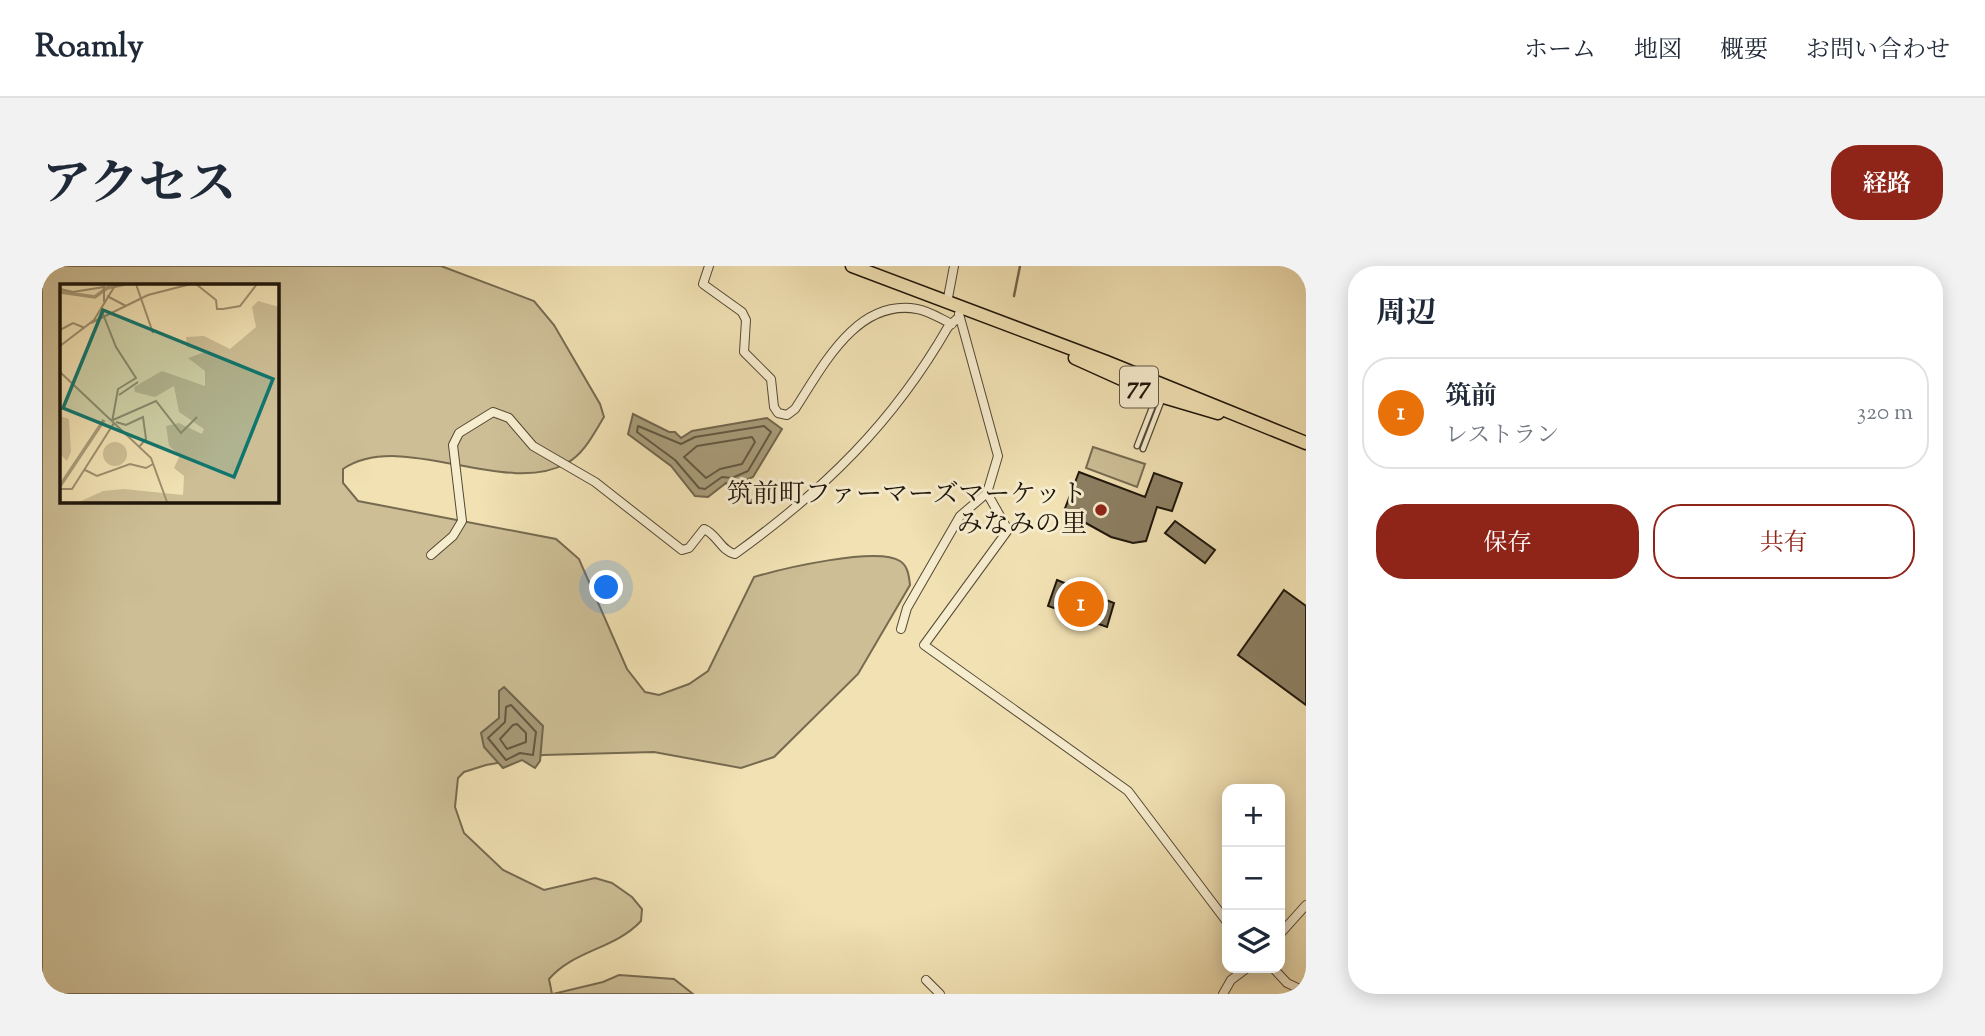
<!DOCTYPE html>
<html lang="ja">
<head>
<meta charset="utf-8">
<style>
	body { margin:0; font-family:"Sorts Mill Goudy","Noto Serif JP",serif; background:#f2f2f3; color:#1f2937 }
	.controls { position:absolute; right:21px; bottom:21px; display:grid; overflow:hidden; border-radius:14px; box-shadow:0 4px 18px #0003 }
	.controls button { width:63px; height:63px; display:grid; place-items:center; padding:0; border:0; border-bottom:2px solid #e0e1e3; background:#fff; color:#1f2937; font:35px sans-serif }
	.you { position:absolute; left:565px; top:322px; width:24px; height:24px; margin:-18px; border:5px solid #fff; border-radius:50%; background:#1a73e8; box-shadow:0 0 0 10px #1a73e833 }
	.badge { display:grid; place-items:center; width:46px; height:46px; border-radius:50%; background:#8f2418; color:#fff; font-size:23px; font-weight:700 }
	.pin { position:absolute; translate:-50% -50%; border:4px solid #fff; box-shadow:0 2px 7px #0006 }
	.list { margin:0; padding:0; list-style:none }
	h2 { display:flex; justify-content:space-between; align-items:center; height:91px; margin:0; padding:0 28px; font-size:30px }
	h2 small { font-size:23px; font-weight:400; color:#747a83 }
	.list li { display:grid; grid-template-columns:46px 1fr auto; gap:21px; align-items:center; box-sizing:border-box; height:112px; margin:0 14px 14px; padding:0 14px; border:2px solid #e0e1e3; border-radius:28px }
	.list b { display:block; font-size:26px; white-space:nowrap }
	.list p { margin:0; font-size:23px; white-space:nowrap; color:#747a83 }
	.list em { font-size:23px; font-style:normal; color:#747a83 }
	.actions { display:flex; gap:14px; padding:21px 28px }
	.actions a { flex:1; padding:16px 0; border:2px solid #8f2418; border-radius:28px; text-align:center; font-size:24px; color:#8f2418 }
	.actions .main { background:#8f2418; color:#fff }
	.icon { flex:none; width:38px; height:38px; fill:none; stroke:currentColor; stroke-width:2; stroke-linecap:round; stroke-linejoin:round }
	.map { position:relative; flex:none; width:1264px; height:728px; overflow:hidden; border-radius:28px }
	header { display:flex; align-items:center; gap:42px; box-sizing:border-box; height:98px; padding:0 35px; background:#fff; border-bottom:2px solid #e0e1e3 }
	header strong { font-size:33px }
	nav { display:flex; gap:38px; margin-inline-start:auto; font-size:24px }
	.intro { display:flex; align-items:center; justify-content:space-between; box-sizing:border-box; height:168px; padding:0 42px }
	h1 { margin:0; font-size:49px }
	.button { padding:18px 32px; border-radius:28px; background:#8f2418; color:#fff; font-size:24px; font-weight:700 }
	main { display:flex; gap:42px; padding:0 42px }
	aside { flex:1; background:#fff; border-radius:28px; box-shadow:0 4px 18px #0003 }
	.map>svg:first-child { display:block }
</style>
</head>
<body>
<header>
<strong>Roamly</strong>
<nav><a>ホーム</a><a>地図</a><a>概要</a><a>お問い合わせ</a></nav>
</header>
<div class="intro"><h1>アクセス</h1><a class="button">経路</a></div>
<main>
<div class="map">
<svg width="1264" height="728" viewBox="0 0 1264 728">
	<rect width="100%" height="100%" fill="#f1e1b3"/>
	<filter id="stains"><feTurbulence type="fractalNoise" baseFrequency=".00286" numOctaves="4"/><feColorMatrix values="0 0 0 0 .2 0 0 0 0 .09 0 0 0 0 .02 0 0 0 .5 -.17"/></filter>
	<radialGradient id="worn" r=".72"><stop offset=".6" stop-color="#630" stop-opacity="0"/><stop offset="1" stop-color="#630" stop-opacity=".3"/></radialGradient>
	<path fill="#cdbe96" stroke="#766a50" stroke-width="2" fill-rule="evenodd" d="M0,0H399L492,35L512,59L558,138L562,151C552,167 542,188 525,197C464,232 360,163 301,203V217L316,235L514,273L537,293L585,403L603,426L617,429L647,418L666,405L712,311C739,303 835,280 858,295C866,300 867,310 868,319L816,408L732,491L699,502L612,486L501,489L444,499L422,506L416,512L413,541L422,567L461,604L502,624L553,612L570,617L590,631L600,643L599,655C573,683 532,684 507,713L510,728H0ZM19,19H234V234H19Z
		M1051,181L1103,198L1095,221L1044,202Z
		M577,709L632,713L651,728H511L561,716Z"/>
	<path fill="#a99c7a" stroke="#71664d" stroke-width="2" d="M591,148L627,166H633L639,172L650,165L725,152L740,163L711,211L687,221L684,217L666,231L653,230L629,200L586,168Z
		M462,421L501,460L498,495L493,502L480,494L461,502L442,481L439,467L457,452V425Z"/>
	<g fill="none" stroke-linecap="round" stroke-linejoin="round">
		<path stroke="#645842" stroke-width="2" d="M596,160L639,178L653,171L722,160L729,166L706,205L690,212L680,211L663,223L657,222L633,194L595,166Z
			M710,171L713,176L700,198L678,203L664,212L642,191L655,180Z
			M469,439L494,466L491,489L478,487L464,494L446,472L463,456L464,441Z
			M471,459L475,458L484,467V476L465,483L458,473Z"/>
		<path stroke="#71664d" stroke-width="2.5" d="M972,30L978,0"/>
	</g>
	<path fill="#8c7f62" stroke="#1e150a" stroke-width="2" d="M1037,206L1103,231L1112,207L1140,217L1130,245L1115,241L1104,275L1091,277L1069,271L1022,245Z
		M1133,255L1173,284L1163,297L1123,267Z
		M1015,314L1072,337L1065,361L1006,340Z
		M1242,324L1264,340V439L1196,389Z"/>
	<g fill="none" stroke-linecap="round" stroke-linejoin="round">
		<defs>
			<path id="lane" d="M1095,180L1115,129
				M1101,183L1121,131"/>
			<path id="street" d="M667,0L661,18L700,46L704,54L702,86L729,113L732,141L736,147L745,149L753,143C780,102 814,32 875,43C887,45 899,53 910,58
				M905,37L912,0
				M917,48L956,190L945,227L966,264L882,379L1086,525L1185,656
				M389,289L411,270L420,255L411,179L417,167L451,146L467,152L491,180L553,216L640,284L647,282L662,263C675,268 679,285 693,288C782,224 851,157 906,61L917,51
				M859,363L865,342L918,250L945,227
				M1238,668L1264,639
				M1231,702L1245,717L1264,726
				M884,714L898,728
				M1181,728L1189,714L1205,702"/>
			<path id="primary" d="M810,0L1062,95L1264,177
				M1033,92L1115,129L1176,147"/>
		</defs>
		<use href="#lane" stroke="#534834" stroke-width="7"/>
		<use href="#street" stroke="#534834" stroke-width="10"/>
		<use href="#primary" stroke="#1e150a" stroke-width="15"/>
		<use href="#lane" stroke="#f6ecce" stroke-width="4.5"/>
		<use href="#street" stroke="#f6ecce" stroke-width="8"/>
		<use href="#primary" stroke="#f1e1b3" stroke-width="12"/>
	</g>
	<circle fill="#8f2418" stroke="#f6ecce" stroke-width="2.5" cx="1059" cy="244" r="7"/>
	<g text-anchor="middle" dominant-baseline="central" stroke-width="6" stroke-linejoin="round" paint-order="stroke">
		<rect fill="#f6ecce" stroke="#5f5645" stroke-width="2" x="1078" y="100.5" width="38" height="41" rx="5"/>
		<g font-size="24" font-weight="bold" fill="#1e150a">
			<text x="1097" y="121">77</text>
		</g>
		<g font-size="26" fill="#1e150a" stroke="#f6ecce" text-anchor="end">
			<text x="1045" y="229">筑前町ファーマーズマーケット<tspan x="1045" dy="30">みなみの里</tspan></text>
		</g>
	</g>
	<g transform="translate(18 18)">
		<rect width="219" height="219" fill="#f1e1b3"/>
		<path d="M198,17L219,23V218H19L43,207L64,205L123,211L124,192L114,184L120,171L109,162L106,142L119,139L142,150L144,145L119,128L114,102L95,113L75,108L74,103L102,87L145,102V87L128,74L145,68L127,63L126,53L144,52L170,65L196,43L192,23ZM0,132L9,135L11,168L7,177L0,170ZM43 170a12 12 0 1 1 24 0a12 12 0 1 1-24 0Z" fill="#cdbe96"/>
		<path fill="none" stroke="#a99c7a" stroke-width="3.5" d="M0,8L35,13L47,4L65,0M0,202L44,136"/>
		<path fill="none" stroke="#9d8f6f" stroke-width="2" d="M76,0L93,49M136,0L156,16L157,25H163L180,22L197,0M0,5L13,8L44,3V18M47,12L66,22M41,25L56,63L76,94L58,105L52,138M31,39L88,11L131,0M0,46L13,39L25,44M0,62L34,36L56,0M0,88L91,174L107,218M59,111L78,98M53,136L96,117L121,149L137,133M56,138L66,141L83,133L86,155L79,163M25,186L37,192L70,180L86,184L93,180M0,205H12L54,139"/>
		<path fill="#0f766e" fill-opacity="0.15" stroke="#0f766e" stroke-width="3.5" d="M43,26L213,95L174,193L3,124Z"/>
		<rect width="219" height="219" fill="none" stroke="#1e150a" stroke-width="3.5"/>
	</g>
	<rect width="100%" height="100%" filter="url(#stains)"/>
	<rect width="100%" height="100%" fill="url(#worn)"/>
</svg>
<div class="controls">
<button>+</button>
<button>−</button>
<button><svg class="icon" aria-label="layers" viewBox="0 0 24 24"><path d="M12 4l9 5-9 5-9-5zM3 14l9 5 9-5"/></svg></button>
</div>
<div class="you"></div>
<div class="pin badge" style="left:1039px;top:338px;background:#e8710a">1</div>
</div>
<aside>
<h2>周辺<small></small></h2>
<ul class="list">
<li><span class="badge" style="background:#e8710a">1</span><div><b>筑前</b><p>レストラン</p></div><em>320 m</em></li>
</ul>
<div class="actions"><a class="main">保存</a><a>共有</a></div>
</aside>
</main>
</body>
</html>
